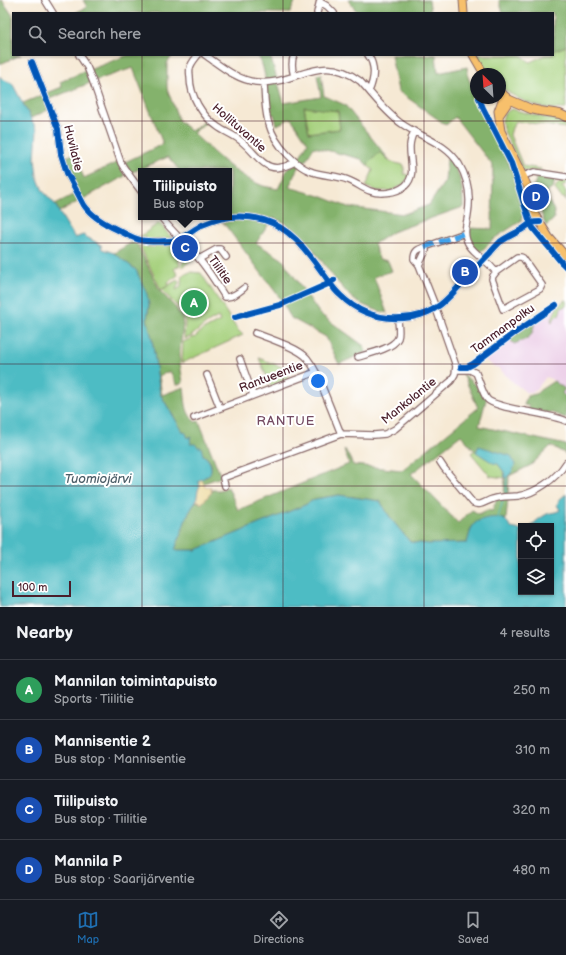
<!DOCTYPE html>
<html lang="en">
<head>
<meta charset="utf-8">
<style>
	body { margin:0; font-family:"Balsamiq Sans",sans-serif; background:#20242c; color:#f1f3f6 }
	.controls { position:absolute; right:12px; bottom:12px; display:grid; overflow:hidden; border-radius:0px; box-shadow:0 1px 3px #0004 }
	.controls button { width:36px; height:36px; display:grid; place-items:center; padding:0; border:0; border-bottom:1px solid #363941; background:#171b24; color:#f1f3f6; font:20px sans-serif }
	.compass { position:absolute; left:470px; top:68px; width:36px; height:36px; border-radius:50%; background:#171b24; box-shadow:0 1px 3px #0004; rotate:335deg }
	.scale { position:absolute; left:12px; bottom:10px; width:59px; box-sizing:border-box; padding-left:4px; border:2px solid #4a1f2b; border-top:0; font-size:11px; line-height:14px; white-space:nowrap; color:#4a1f2b; -webkit-text-stroke:3px #fff; paint-order:stroke }
	.you { position:absolute; left:318px; top:381px; width:14px; height:14px; margin:-10px; border:3px solid #fff; border-radius:50%; background:#1a73e8; box-shadow:0 0 0 6px #1a73e833 }
	.badge { display:grid; place-items:center; width:26px; height:26px; border-radius:50%; background:#1f6fb2; color:#fff; font-size:13px; font-weight:700 }
	.pin { position:absolute; translate:-50% -50%; border:2px solid #fff; box-shadow:0 1px 4px #0006 }
	.popup { position:absolute; left:138px; top:168px; width:94px; height:52px; box-sizing:border-box; display:grid; place-content:center; border-radius:0px; background:#171b24; filter:drop-shadow(0 1px 3px #0005); font-size:13px; white-space:nowrap; color:#9ea1a6 }
	.popup b { font-size:15px; color:#f1f3f6 }
	.popup::after { content:''; position:absolute; left:50%; top:100%; margin-left:-8px; border:8px solid transparent; border-top-color:#171b24 }
	.list { margin:0; padding:0; list-style:none }
	h2 { display:flex; justify-content:space-between; align-items:center; height:52px; margin:0; padding:0 16px; font-size:17px }
	h2 small { font-size:13px; font-weight:400; color:#9ea1a6 }
	.list li { display:grid; grid-template-columns:26px 1fr auto; gap:12px; align-items:center; box-sizing:border-box; height:60px; padding:0 16px; border-top:1px solid #363941 }
	.list b { display:block; font-size:15px; white-space:nowrap }
	.list p { margin:0; font-size:13px; white-space:nowrap; color:#9ea1a6 }
	.list em { font-size:13px; font-style:normal; color:#9ea1a6 }
	.icon { flex:none; width:22px; height:22px; fill:none; stroke:currentColor; stroke-width:2; stroke-linecap:round; stroke-linejoin:round }
	.map { position:relative; flex:none; width:566px; height:607px; overflow:hidden }
	.search { position:absolute; background:#171b24; box-shadow:0 1px 3px #0004; left:12px; right:12px; top:12px; height:44px; display:flex; align-items:center; gap:10px; box-sizing:border-box; padding:0 14px; border-radius:0px; color:#9ea1a6; font-size:15px }
	.sheet { height:292px; background:#171b24 }
	nav { display:flex; justify-content:space-around; align-items:center; box-sizing:border-box; height:56px; border-top:1px solid #363941; background:#171b24; font-size:11px; color:#9ea1a6 }
	nav a { display:grid; justify-items:center; gap:2px }
	nav .on { color:#1f6fb2 }
	.map>svg:first-child { display:block }
</style>
</head>
<body>
<div class="map">
<svg width="566" height="607" viewBox="0 0 566 607">
	<rect width="100%" height="100%" fill="#fff"/>
	<filter id="ink" filterUnits="userSpaceOnUse"><feTurbulence type="fractalNoise" baseFrequency=".025" numOctaves="2"/><feDisplacementMap in="SourceGraphic" scale="8" xChannelSelector="R" yChannelSelector="G"/><feConvolveMatrix kernelMatrix="1 2 1 2 8 2 1 2 1" color-interpolation-filters="sRGB"/></filter>
	<filter id="wash" filterUnits="userSpaceOnUse"><feTurbulence type="fractalNoise" baseFrequency=".012" numOctaves="4" result="noise"/><feDisplacementMap in="SourceGraphic" scale="16" xChannelSelector="R" yChannelSelector="G"/><feGaussianBlur stdDeviation="0.9" result="paint"/><feColorMatrix in="noise" values="0 0 0 0 0 0 0 0 0 0 0 0 0 0 0 0 0 1.4 0 .05"/><feComposite in="paint" operator="in"/></filter>
	<g filter="url(#wash)">
		<rect width="100%" height="100%" fill="#f6e9d4"/>
		<path fill="#edd1e9" d="M566,299V397L562,393L565,389L554,381L549,378L546,377L536,390L532,393H527L509,379L500,369L493,366L488,362L484,358L515,335Z"/>
		<path fill="#a5d07c" stroke="#787854" d="M566,46V109C562,109 557,109 553,109C534,107 514,98 500,86V74H488L484,69L476,55H521L530,62L545,55H553V51Z
			M304,106L338,111L340,129L309,133Z
			M511,109L547,118L566,120V128L516,121L512,128L510,135L523,166L541,169L540,171H525L523,170L503,129L502,121L504,114Z
			M380,152L391,162L404,165V174L410,175L403,185L391,191H378L366,187L373,170L367,165Z
			M561,181H566V184L562,187L566,191V201L564,198L561,197L555,189L556,186Z
			M159,223L172,238L151,240L138,238Z
			M140,242H176C183,246 188,253 193,259L182,267L181,265L184,261L183,258L178,260L180,265L174,269L178,275L168,282L169,285L161,290L139,244Z
			M190,272L201,273L237,329L243,335L182,363L183,342L190,339L192,337L194,338L203,330L220,321L218,317L207,323L190,337L184,339C184,334 185,329 185,323C184,309 170,300 162,290L172,283L178,280L179,282L176,290L181,287V284L182,276Z
			M566,299V306L561,308L559,316L557,315L552,322L551,321L557,307Z
			M259,358L284,368L289,380L271,387Z
			M475,450C486,460 503,460 505,478L490,476L471,453Z"/>
		<path fill="#84b26c" stroke="#67684c" fill-rule="evenodd" d="M0,0H2L13,16V55H21L0,64Z
			M83,0H296L290,13H75L87,7Z
			M348,0H429L431,13H358Z
			M499,0H566V46L553,51V13H503Z
			M128,55H173L167,63V88L179,121L191,131L207,120L208,121L193,133C214,153 235,175 263,186C268,187 273,188 278,189L288,168L294,166L308,143L291,118L277,125L274,114L268,116C267,101 267,66 257,55H270L284,103L321,97L317,75L321,74L324,96L327,97L345,105L391,162L380,152L367,165L361,159L314,147L303,165L298,167L289,187L320,196L348,207L404,214L429,205L445,181L447,158C461,169 463,190 463,207L392,232L374,244L379,259L388,261L392,271L374,277L387,313C375,310 363,306 353,299C349,296 346,291 342,287C321,264 305,228 273,218L256,243L282,259L320,314L364,346L366,352L339,364L326,337L291,318L280,298L219,217H229V171H180L168,157L130,173L125,162L163,144L133,68L94,81L89,70ZM304,107L338,111L340,129L309,133Z
			M391,55H436L438,73L467,67L468,77L476,96V98H477L484,115L512,170L524,212L521,221L495,238L479,253L468,240L467,228L492,229L493,166L455,117L446,125L398,91Z
			M85,71L90,83L47,100L50,109L31,118L23,103L62,87L60,82Z
			M74,154L84,178L118,162L125,176L59,212L55,204L77,193L63,158Z
			M537,177L555,179L553,188L548,190C547,198 550,205 555,211L554,219L546,226C540,214 540,200 533,188Z
			M136,240L137,244L160,291L176,308L182,318L183,325L180,349V363L183,383L177,385L170,371L159,376L162,395L184,387C185,394 185,407 189,414C190,417 193,418 195,422L199,421L221,477L204,483L201,479L208,476C212,469 213,464 207,458C206,456 204,455 202,454C197,448 198,447 190,444V437L188,438L183,432L160,394L152,339L147,319L149,305L136,270L114,253Z
			M534,321H536C533,325 534,327 533,331C531,339 521,341 514,344L509,339Z
			M463,374L488,397L486,400L479,426L566,445V454L551,446L531,465L509,476L508,496H504L505,478L507,477L512,472L479,446L476,452L461,435L411,474L458,523L472,510L479,514L487,510L492,511L497,499L508,498L506,520C496,517 478,517 472,527C470,531 469,537 467,543L430,544L410,542L391,519L380,501L339,495L315,499L305,505L196,550H175L187,516L196,501L201,503C204,499 211,494 212,490H220L228,487L238,510L349,464L344,450L345,449L353,465L402,470L478,408Z
			M554,381L565,389L562,393L566,397V418L552,413L528,410L529,406L524,405L527,396L536,394L540,390Z"/>
		<path fill="#eeda9e" stroke="#9c7c64" d="M201,479L204,483L205,487H210L212,492L201,504L199,501H196L198,490L200,485L198,481Z"/>
		<path fill="#4ebcc4" stroke="#4c6e78" d="M0,76L2,79L12,83L37,130L35,159L37,176L43,191L55,204L59,212L75,238L83,235L101,245L102,249L114,253L136,270L147,294L149,305L147,319L152,339L160,394L183,432L186,433L187,436L188,438L191,436L190,440L191,442L190,444H195L198,447H201L203,455C210,459 215,471 207,476C204,478 201,479 198,481L200,485L198,490L196,501L187,516L175,550H196L305,505L315,499L339,495L380,501L391,519L410,542L430,544L467,543C469,537 470,529 474,524C479,518 499,515 505,520C508,522 510,526 511,528L521,530V592H551V526H531C536,521 541,517 547,514C552,512 556,513 560,510L557,505L559,500L566,494V607H0Z
			M479,446L511,456L515,465C513,470 511,475 505,478L504,472L498,464L493,463L476,452Z"/>
		<g fill="none" stroke-linecap="round" stroke-linejoin="round">
			<path stroke="#4ebcc4" stroke-width="1" d="M506,494L507,477
				M498,518L503,500"/>
		</g>
	</g>
	<g filter="url(#ink)">
		<g fill="none" stroke-linecap="round" stroke-linejoin="round">
			<defs>
				<path id="minor" d="M45,0L53,13
					M320,2L327,6L334,13
					M317,13L320,0
					M79,55L87,67L93,82L121,163L124,168L141,191
					M198,55C195,59 191,63 190,68C189,71 190,75 190,77C190,96 202,116 218,127C225,132 234,135 241,141C261,157 265,178 295,162
					M205,55C221,66 237,80 256,82C296,87 319,50 360,81C373,95 386,113 402,124C422,138 445,142 459,164C468,179 471,196 468,214C467,223 463,232 467,241C470,249 477,253 483,259C488,263 492,267 496,272L493,276L492,279L503,309L540,289L542,285L523,258L521,257H517L496,272
					M294,55C291,62 292,69 294,76
					M368,55C376,66 374,80 369,91
					M32,62L58,129L61,154L67,173L84,205C92,217 105,224 118,230C124,233 132,238 140,240C149,242 167,242 176,240C185,237 193,230 202,225C222,216 244,214 264,220C293,229 308,253 325,276C330,283 334,290 340,295C360,315 385,321 412,317C436,313 448,299 463,282C472,272 481,262 490,253C493,249 497,245 500,242C507,237 514,234 521,230C525,228 528,225 531,223C534,222 538,222 540,222
					M264,83C265,112 266,133 288,155C294,161 301,168 310,171C322,176 336,175 348,180C356,183 362,188 370,191C380,195 396,193 405,186C417,175 409,160 410,146C410,141 412,136 414,131
					M523,176L534,172L566,177
					M161,217C172,232 187,244 199,259C209,271 217,284 225,297C232,298 239,292 244,288
					M425,247L465,233
					M199,259L217,249H220L226,257
					M255,333C268,338 299,348 307,358C311,363 314,368 317,374L341,434
					M358,357C368,354 393,349 398,338C400,333 398,324 398,319
					M240,359L253,395
					M456,370H470L476,373C480,382 482,392 487,399C495,409 550,413 566,421
					M207,375L220,408
					M194,418L316,372
					M440,462L444,468L473,503C481,507 485,501 493,499C501,496 510,497 518,496C536,493 556,479 566,463
					M225,486L223,478L341,434L374,435L385,434L395,429L451,381L455,374L456,366L434,303L419,265L426,250L425,247C418,249 414,251 414,259L419,265"/>
				<path id="major" d="M463,0L464,13
					M473,55L484,74
					M504,95L498,111L501,131L523,176L530,192L534,206V213L549,237L566,256
					M499,116L510,100L500,91"/>
				<path id="highway" d="M510,100L531,109L540,111L560,114L566,117"/>
			</defs>
			<use href="#minor" stroke="#866666" stroke-width="8"/>
			<use href="#major" stroke="#866666" stroke-width="9"/>
			<use href="#highway" stroke="#866666" stroke-width="10"/>
			<use href="#minor" stroke="#fff" stroke-width="5.5"/>
			<use href="#major" stroke="#f7c06c" stroke-width="7"/>
			<use href="#highway" stroke="#f7c06c" stroke-width="8"/>
			<path stroke="#40a2eb" stroke-width="5" stroke-dasharray="10 5" stroke-linecap="butt" d="M425,247L465,233"/>
			<defs>
				<path id="cycleway" d="M32,62L58,129L61,154L67,173L84,205C92,217 105,224 118,230C124,233 132,238 140,240C149,242 167,242 176,240C185,237 193,230 202,225C222,216 244,214 264,220C293,229 308,253 325,276C330,283 334,290 340,295C360,315 385,321 412,317C436,313 448,299 463,282C472,272 481,262 490,253C493,249 497,245 500,242C507,237 514,234 521,230C525,228 528,225 531,223C534,222 538,222 540,222
					M479,98L483,108L511,163L529,219L533,228L562,263L566,267
					M235,317L280,305L328,284L334,280
					M461,367H467L473,364L513,334L556,305"/>
			</defs>
			<use href="#cycleway" stroke="#fff" stroke-width="8"/>
			<use href="#cycleway" stroke="#0057b8" stroke-width="6"/>
		</g>
	</g>
	<path fill="none" stroke="#4a1f2b" stroke-width="1" stroke-opacity="0.55" d="M142,0V13M283,0V13M424,0V13M142,55V607M283,55V607M424,55V607M0,121H566M0,243H566M0,364H566M0,486H566"/>
	<g text-anchor="middle" dominant-baseline="central" stroke-width="4" stroke-linejoin="round" paint-order="stroke">
		<g font-size="12" fill="#4a1f2b" stroke="#fff">
			<text transform="translate(239 128) rotate(41)">Hollituvantie</text>
			<text transform="translate(73 148) rotate(76)">Huvilatie</text>
			<text transform="translate(220 270) rotate(55)">Tiilitie</text>
			<text transform="translate(503 329) rotate(-36)">Tammanpolku</text>
			<text transform="translate(271 377) rotate(-21)">Rantueentie</text>
			<text transform="translate(409 401) rotate(-39)">Mankolantie</text>
		</g>
		<g font-size="13" letter-spacing="1" fill="#744b62" stroke="#fff">
			<text x="286" y="421">RANTUE</text>
		</g>
		<g font-size="13" font-style="italic" fill="#4c5e68" stroke="#fff">
			<text x="98" y="479">Tuomiojärvi</text>
		</g>
	</g>
</svg>
<div class="controls">
<button><svg class="icon" aria-label="locate" viewBox="0 0 24 24"><circle cx="12" cy="12" r="6"/><path d="M12 2v4M12 18v4M2 12h4M18 12h4"/></svg></button>
<button><svg class="icon" aria-label="layers" viewBox="0 0 24 24"><path d="M12 4l9 5-9 5-9-5zM3 14l9 5 9-5"/></svg></button>
</div>
<svg class="compass" viewBox="-18 -18 36 36"><path d="M0-13l5 13h-10z" fill="#e53935"/><path d="M0 13l5-13h-10z" fill="#9ea1a6"/></svg>
<div class="scale">100 m</div>
<div class="you"></div>
<div class="pin badge" style="left:194px;top:303px;background:#2e9e5b">A</div>
<div class="pin badge" style="left:465px;top:272px;background:#1a4fb4">B</div>
<div class="pin badge" style="left:185px;top:248px;background:#1a4fb4">C</div>
<div class="popup"><b>Tiilipuisto</b>Bus stop</div>
<div class="pin badge" style="left:536px;top:197px;background:#1a4fb4">D</div>
<div class="search"><svg class="icon" aria-label="search" viewBox="0 0 24 24"><circle cx="10" cy="10" r="6"/><path d="M15 15l6 6"/></svg>Search here</div>
</div>
<section class="sheet">
<h2>Nearby<small>4 results</small></h2>
<ul class="list">
<li><span class="badge" style="background:#2e9e5b">A</span><div><b>Mannilan toimintapuisto</b><p>Sports · Tiilitie</p></div><em>250 m</em></li>
<li><span class="badge" style="background:#1a4fb4">B</span><div><b>Mannisentie 2</b><p>Bus stop · Mannisentie</p></div><em>310 m</em></li>
<li><span class="badge" style="background:#1a4fb4">C</span><div><b>Tiilipuisto</b><p>Bus stop · Tiilitie</p></div><em>320 m</em></li>
<li><span class="badge" style="background:#1a4fb4">D</span><div><b>Mannila P</b><p>Bus stop · Saarijärventie</p></div><em>480 m</em></li>
</ul>
</section>
<nav>
<a class="on"><svg class="icon" aria-label="map" viewBox="0 0 24 24"><path d="M3 6l6-2 6 2 6-2v14l-6 2-6-2-6 2zM9 4v14M15 6v14"/></svg>Map</a>
<a><svg class="icon" aria-label="directions" viewBox="0 0 24 24"><path d="M12 3l9 9-9 9-9-9zM9 14v-3h6M13 9l2 2-2 2"/></svg>Directions</a>
<a><svg class="icon" aria-label="saved" viewBox="0 0 24 24"><path d="M7 4h10v16l-5-4-5 4z"/></svg>Saved</a>
</nav>
</body>
</html>
